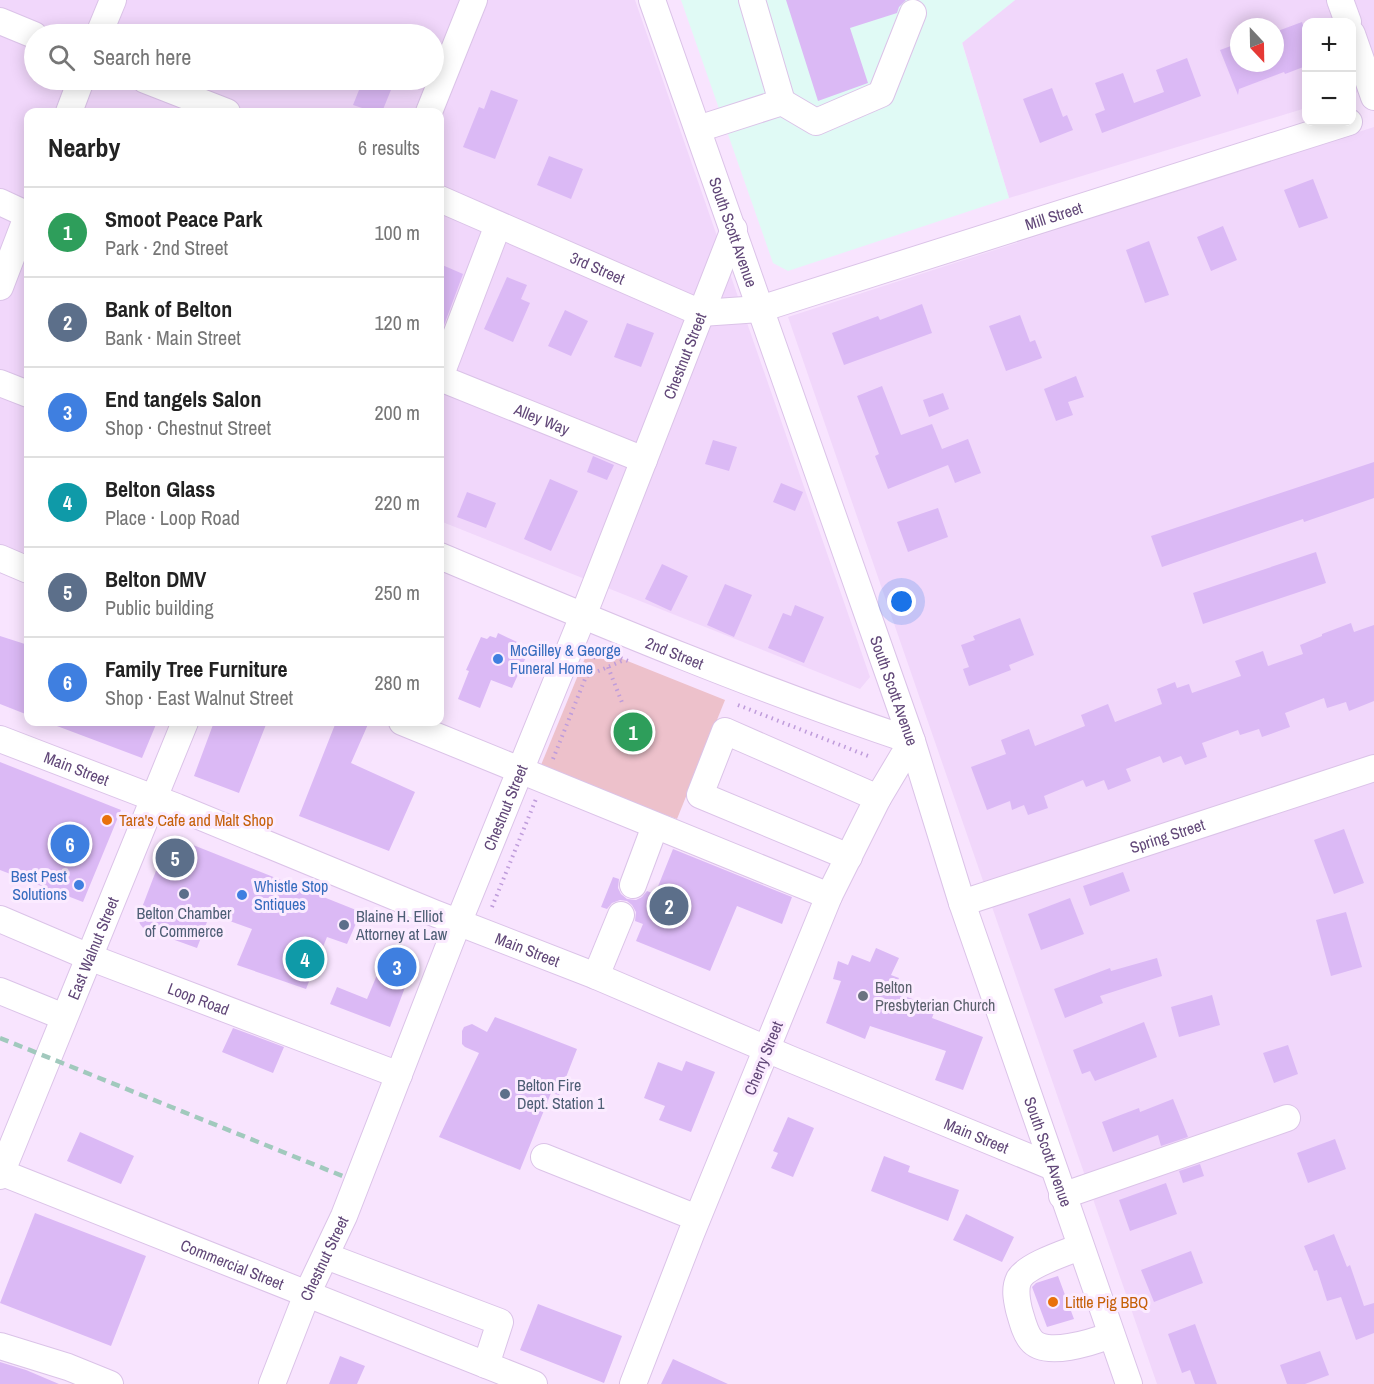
<!DOCTYPE html>
<html lang="en">
<head>
<meta charset="utf-8">
<style>
	body { margin:0; font-family:"Archivo Narrow",sans-serif; background:#f6f6f6; color:#222 }
	.controls { position:absolute; right:18px; top:18px; display:grid; overflow:hidden; border-radius:12px; box-shadow:0 3px 15px #0003 }
	.controls button { width:54px; height:54px; display:grid; place-items:center; padding:0; border:0; border-bottom:2px solid #e0e0e0; background:#fff; color:#222; font:30px sans-serif }
	.compass { position:absolute; left:1230px; top:18px; width:54px; height:54px; border-radius:50%; background:#fff; box-shadow:0 3px 15px #0003; rotate:158deg }
	.you { position:absolute; left:902px; top:602px; width:21px; height:21px; margin:-15px; border:4px solid #fff; border-radius:50%; background:#1a73e8; box-shadow:0 0 0 9px #1a73e833 }
	.badge { display:grid; place-items:center; width:39px; height:39px; border-radius:50%; background:#db2777; color:#fff; font-size:20px; font-weight:700 }
	.pin { position:absolute; translate:-50% -50%; border:3px solid #fff; box-shadow:0 2px 6px #0006 }
	.list { margin:0; padding:0; list-style:none }
	h2 { display:flex; justify-content:space-between; align-items:center; height:78px; margin:0; padding:0 24px; font-size:26px }
	h2 small { font-size:20px; font-weight:400; color:#767676 }
	.list li { display:grid; grid-template-columns:39px 1fr auto; gap:18px; align-items:center; box-sizing:border-box; height:90px; padding:0 24px; border-top:2px solid #e0e0e0 }
	.list b { display:block; font-size:22px; white-space:nowrap }
	.list p { margin:0; font-size:20px; white-space:nowrap; color:#767676 }
	.list em { font-size:20px; font-style:normal; color:#767676 }
	.icon { flex:none; width:33px; height:33px; fill:none; stroke:currentColor; stroke-width:2; stroke-linecap:round; stroke-linejoin:round }
	.map { position:relative; flex:none; width:1374px; height:1384px; overflow:hidden }
	.search { position:absolute; background:#fff; box-shadow:0 3px 15px #0003; left:24px; top:24px; width:420px; height:66px; display:flex; align-items:center; gap:15px; box-sizing:border-box; padding:0 21px; border-radius:33px; color:#767676; font-size:22px }
	.panel { position:absolute; background:#fff; box-shadow:0 3px 15px #0003; left:24px; top:108px; width:420px; height:618px; border-radius:12px }
	.map>svg:first-child { display:block }
</style>
</head>
<body>
<div class="map">
<svg width="1374" height="1384" viewBox="0 0 1374 1384">
	<rect width="100%" height="100%" fill="#f8e4fe"/>
	<path fill="#f1d7fb" fill-rule="evenodd" d="M0,0H635L870,677L860,689L440,521V112H28V560L0,549ZM34,34H434V80H34Z
		M1015,0H1374V87L1352,94V22H1306V108L1009,198L962,42ZM1239,27H1275V63H1239Z
		M1374,127V1384H1157L788,317Z"/>
	<path fill="#e0faf5" d="M681,0H1015L962,43L1009,198L788,271L773,263Z"/>
	<path fill="#edc1cb" d="M590,646L725,700L677,819L547,773L541,765Z"/>
	<path fill="#dbb9f5" d="M786,0H906L899,7L897,13L850,28L868,83L818,101Z
		M1302,22L1306,36V66L1285,74L1284,72L1239,89L1238,95L1220,50L1239,43V63H1275V32Z
		M1187,58L1201,96L1102,133L1095,114L1105,110L1095,83L1123,73L1134,103L1164,92L1156,70Z
		M363,80H395L382,112H374L353,105Z
		M1052,88L1063,117L1067,115L1073,130L1040,143L1023,99Z
		M491,90L518,100L495,159L463,147L479,107L484,109Z
		M549,156L583,169L571,199L537,185Z
		M1313,179L1328,218L1299,228L1284,190Z
		M1223,226L1237,260L1211,271L1197,237Z
		M1149,241L1169,295L1145,303L1126,250Z
		M440,264L463,274L440,336Z
		M507,277L527,285L521,299L530,303L513,342L484,329Z
		M922,304L932,333L844,365L832,333L878,316L880,320Z
		M565,310L588,321L571,356L548,346Z
		M1020,315L1030,342L1035,340L1042,358L1006,371L989,326Z
		M627,323L654,333L641,367L614,357Z
		M1076,376L1084,397L1068,402L1073,415L1056,421L1044,389Z
		M882,386L901,435L932,424L942,449L968,439L981,473L955,483L948,465L888,489L875,456L879,454L857,396Z
		M943,393L949,409L929,417L923,400Z
		M713,440L737,447L729,471L705,464Z
		M593,456L614,465L607,480L587,472Z
		M1374,462V498L1304,522L1303,519L1162,567L1151,536Z
		M550,479L578,491L551,551L524,539Z
		M781,483L803,492L795,511L773,502Z
		M467,492L496,503L486,528L457,517Z
		M938,508L948,537L908,552L897,522Z
		M1316,552L1326,583L1203,624L1193,593Z
		M662,564L688,576L671,611L645,599Z
		M725,584L752,595L734,637L707,625Z
		M795,605L824,617L804,663L768,648L783,613L791,616Z
		M1020,618L1034,655L1009,665L1011,670L969,686L963,669L969,667L961,645L975,640L973,636Z
		M1351,623L1354,632L1374,625V701L1349,711L1346,702L1327,708L1324,698L1285,713L1290,727L1262,737L1259,729L1240,735L1238,730L1202,743L1207,757L1185,765L1181,756L1163,763L1160,756L1126,769L1131,781L1108,790L1104,780L1086,787L1083,780L1044,796L1048,808L1028,815L1024,805L1012,810L1010,801L987,810L971,767L1006,754L1001,740L1029,729L1035,746L1085,726L1081,715L1108,704L1115,722L1162,704L1157,689L1175,682L1177,688L1189,684L1192,693L1241,676L1235,661L1263,651L1268,666L1303,654L1300,645L1322,636V634Z
		M498,633L530,648L512,688L491,680L480,708L458,699L469,671L466,670L481,637L487,639L490,636L496,638Z
		M0,636L28,645V715L0,704Z
		M50,722H157L142,758L49,723Z
		M214,722H267L239,793L194,776Z
		M336,722H369L351,763L415,792L389,851L299,816Z
		M0,762L121,810L83,902L0,870Z
		M1344,829L1364,883L1334,894L1314,840Z
		M178,839L361,912L347,944L327,937L306,989L237,965L252,929L210,914L197,948L144,929L140,924L138,918L167,842Z
		M673,849L792,897L782,924L737,906L710,971L636,941L643,924L635,921L636,912L632,905L627,901L620,900L612,903L607,909L601,907L613,877L619,879L618,888L621,894L627,899L636,900L642,897L647,891L655,894Z
		M1123,872L1130,891L1090,906L1083,886Z
		M1070,898L1084,934L1041,950L1028,914Z
		M1346,912L1362,967L1331,976L1316,920Z
		M876,948L899,958L891,975L899,978L892,992L936,1007L932,1018L983,1037L963,1090L935,1080L946,1051L870,1026L865,1039L826,1023L841,981L833,979L838,961L848,965L852,955L870,962Z
		M387,951L415,961L390,1027L330,1004L337,987L367,999Z
		M1157,958L1162,976L1100,996L1103,1003L1065,1018L1054,989L1110,968L1111,971Z
		M1212,995L1220,1025L1179,1037L1171,1007Z
		M495,1017L577,1049L559,1095L551,1093L520,1170L439,1137L479,1053L465,1047L462,1044V1031L464,1027L472,1024L487,1032Z
		M1144,1022L1157,1057L1095,1081L1090,1071L1082,1074L1073,1050Z
		M233,1028L284,1047L273,1073L222,1052Z
		M1288,1045L1298,1074L1274,1083L1263,1053Z
		M686,1061L715,1072L691,1132L659,1120L665,1106L644,1098L658,1062L682,1071Z
		M1173,1099L1188,1137L1161,1146L1158,1135L1113,1152L1102,1122L1139,1108L1140,1112Z
		M788,1117L814,1128L793,1177L771,1168L778,1153L773,1151Z
		M80,1132L134,1156L121,1184L67,1161Z
		M1335,1139L1346,1169L1308,1183L1297,1153Z
		M884,1156L910,1166L908,1172L959,1190L948,1221L871,1191Z
		M1200,1164L1204,1176L1183,1183L1179,1171Z
		M1166,1183L1177,1214L1130,1231L1119,1200Z
		M35,1213L146,1256L111,1346L0,1303Z
		M966,1214L1014,1237L1002,1262L953,1240Z
		M1334,1234L1347,1267L1350,1265L1364,1306L1374,1303V1333L1356,1340L1341,1297L1327,1301L1317,1270L1314,1271L1304,1246Z
		M1191,1251L1203,1283L1154,1302L1141,1270Z
		M1058,1276L1074,1319L1047,1327L1032,1287L1036,1283Z
		M538,1304L622,1336L604,1383L520,1350Z
		M1195,1324L1217,1384H1195L1190,1370L1182,1373L1168,1334Z
		M1320,1351L1329,1375L1305,1384H1287L1280,1365Z
		M340,1356L365,1366L357,1384H329Z
		M673,1359L728,1384H661Z
		M0,1362L26,1370L59,1384H0Z"/>
	<g fill="none" stroke-linecap="round" stroke-linejoin="round">
		<defs>
			<g id="minor">
				<path id="s1" d="M652,0L912,741L962,903L1129,1384"/>
				<path d="M752,0L782,102"/>
				<path d="M1340,0L1348,22"/>
				<path d="M0,21L34,35"/>
				<path d="M99,34L113,0"/>
				<path d="M1352,34L1374,97"/>
				<path d="M145,80L227,112"/>
				<path d="M69,112L81,80"/>
				<path d="M429,112L474,0"/>
				<path d="M698,129L782,102L816,122L881,94L913,13"/>
				<path id="s2" d="M440,199L701,313L760,309L1349,122"/>
				<path d="M0,202L28,215"/>
				<path d="M0,287L28,214"/>
				<path d="M440,377L498,225"/>
				<path id="s3" d="M440,378L644,460"/>
				<path d="M0,383L28,394"/>
				<path id="s4" d="M440,556C595,621 751,687 912,741L878,798L829,896L691,1234L633,1384"/>
				<path d="M0,558L28,570"/>
				<path d="M402,722L829,896"/>
				<path id="s5" d="M0,739L177,807L434,913L596,976L790,1059L1053,1167"/>
				<path d="M849,857L700,795L725,731L878,798"/>
				<path d="M633,885L655,826"/>
				<path id="s6" d="M962,903L1374,768"/>
				<path id="s7" d="M0,919L89,957L399,1075"/>
				<path d="M596,976L621,915"/>
				<path d="M0,991L64,1017"/>
				<path d="M544,1157L697,1218"/>
				<path id="s8" d="M0,1172L534,1384"/>
				<path id="s9" d="M0,1176L185,722"/>
				<path d="M1062,1196L1287,1118"/>
				<path d="M1080,1247C1065,1253 1027,1265 1019,1279C1014,1289 1017,1301 1019,1310C1022,1320 1025,1333 1031,1340C1045,1358 1093,1342 1111,1335"/>
				<path d="M326,1256L500,1322L486,1365"/>
				<path d="M0,1346L68,1367L110,1384"/>
				<path id="s10" d="M272,1384L307,1294L344,1216L450,943L583,616L734,229"/>
			</g>
		</defs>
		<use href="#minor" stroke="#dbc3e8" stroke-width="28"/>
		<path stroke="#bf9cdb" stroke-width="4" stroke-dasharray="1.5 4.5" stroke-linecap="butt" d="M593,647L628,661
			M608,667L623,705
			M587,676L624,660
			M738,705L868,756
			M553,759L597,649
			M492,907L536,799"/>
		<use href="#minor" stroke="#fff" stroke-width="26"/>
		<path stroke="#a1c9bd" stroke-width="4.5" stroke-dasharray="9 6" stroke-linecap="butt" d="M0,1038L345,1177"/>
	</g>
	<g fill="#3f7fe0" stroke="#fbebff" stroke-width="2">
		<circle cx="498" cy="659" r="6"/>
		<circle cx="79" cy="885" r="6"/>
		<circle cx="242" cy="895" r="6"/>
	</g>
	<g fill="#e8710a" stroke="#fbebff" stroke-width="2">
		<circle cx="107" cy="820" r="6"/>
		<circle cx="1053" cy="1302" r="6"/>
	</g>
	<g fill="#5c6f8a" stroke="#fbebff" stroke-width="2">
		<circle cx="184" cy="894" r="6"/>
		<circle cx="344" cy="925" r="6"/>
		<circle cx="505" cy="1094" r="6"/>
	</g>
	<circle fill="#6b7280" stroke="#fbebff" stroke-width="2" cx="863" cy="996" r="6"/>
	<g text-anchor="middle" dominant-baseline="central" stroke-width="6" stroke-linejoin="round" paint-order="stroke">
		<g font-size="16" fill="#614778" stroke="#fbebff">
			<text stroke="none"><textPath href="#s2" startOffset="652">Mill Street</textPath></text>
			<text stroke="none"><textPath href="#s1" startOffset="246">South Scott Avenue</textPath></text>
			<text stroke="none"><textPath href="#s2" startOffset="172">3rd Street</textPath></text>
			<text stroke="none"><textPath href="#s10" startOffset="1108">Chestnut Street</textPath></text>
			<text stroke="none"><textPath href="#s3" startOffset="110">Alley Way</textPath></text>
			<text stroke="none"><textPath href="#s4" startOffset="254">2nd Street</textPath></text>
			<text stroke="none"><textPath href="#s1" startOffset="732">South Scott Avenue</textPath></text>
			<text stroke="none"><textPath href="#s5" startOffset="82">Main Street</textPath></text>
			<text stroke="none"><textPath href="#s10" startOffset="622">Chestnut Street</textPath></text>
			<text stroke="none"><textPath href="#s6" startOffset="216">Spring Street</textPath></text>
			<text stroke="none"><textPath href="#s9" startOffset="246">East Walnut Street</textPath></text>
			<text stroke="none"><textPath href="#s5" startOffset="568">Main Street</textPath></text>
			<text stroke="none"><textPath href="#s7" startOffset="214">Loop Road</textPath></text>
			<text transform="translate(763 1058) rotate(-68)">Cherry Street</text>
			<text stroke="none"><textPath href="#s5" startOffset="1054">Main Street</textPath></text>
			<text stroke="none"><textPath href="#s1" startOffset="1218">South Scott Avenue</textPath></text>
			<text stroke="none"><textPath href="#s10" startOffset="136">Chestnut Street</textPath></text>
			<text stroke="none"><textPath href="#s8" startOffset="250">Commercial Street</textPath></text>
		</g>
		<g font-size="16" fill="#366cbe" stroke="#fbebff" text-anchor="start">
			<text x="510" y="650">McGilley &amp; George<tspan x="510" dy="18">Funeral Home</tspan></text>
			<text x="67" y="876" text-anchor="end">Best Pest<tspan x="67" dy="18">Solutions</tspan></text>
			<text x="254" y="886">Whistle Stop<tspan x="254" dy="18">Sntiques</tspan></text>
		</g>
		<g font-size="16" fill="#c56008" stroke="#fbebff" text-anchor="start">
			<text x="119" y="820">Tara's Cafe and Malt Shop</text>
			<text x="1065" y="1302">Little Pig BBQ</text>
		</g>
		<g font-size="16" fill="#4e5e75" stroke="#fbebff" text-anchor="start">
			<text x="184" y="913" text-anchor="middle">Belton Chamber<tspan x="184" dy="18">of Commerce</tspan></text>
			<text x="356" y="916">Blaine H. Elliot<tspan x="356" dy="18">Attorney at Law</tspan></text>
			<text x="517" y="1085">Belton Fire<tspan x="517" dy="18">Dept. Station 1</tspan></text>
		</g>
		<g font-size="16" fill="#5b616d" stroke="#fbebff" text-anchor="start">
			<text x="875" y="987">Belton<tspan x="875" dy="18">Presbyterian Church</tspan></text>
		</g>
	</g>
</svg>
<div class="controls">
<button>+</button>
<button>−</button>
</div>
<svg class="compass" viewBox="-18 -18 36 36"><path d="M0-13l5 13h-10z" fill="#e53935"/><path d="M0 13l5-13h-10z" fill="#767676"/></svg>
<div class="you"></div>
<div class="pin badge" style="left:633px;top:732px;background:#2e9e5b">1</div>
<div class="pin badge" style="left:669px;top:906px;background:#5c6f8a">2</div>
<div class="pin badge" style="left:397px;top:967px;background:#3f7fe0">3</div>
<div class="pin badge" style="left:305px;top:959px;background:#0f9aa8">4</div>
<div class="pin badge" style="left:175px;top:858px;background:#5c6f8a">5</div>
<div class="pin badge" style="left:70px;top:844px;background:#3f7fe0">6</div>
<div class="search"><svg class="icon" aria-label="search" viewBox="0 0 24 24"><circle cx="10" cy="10" r="6"/><path d="M15 15l6 6"/></svg>Search here</div>
<section class="panel">
<h2>Nearby<small>6 results</small></h2>
<ul class="list">
<li><span class="badge" style="background:#2e9e5b">1</span><div><b>Smoot Peace Park</b><p>Park · 2nd Street</p></div><em>100 m</em></li>
<li><span class="badge" style="background:#5c6f8a">2</span><div><b>Bank of Belton</b><p>Bank · Main Street</p></div><em>120 m</em></li>
<li><span class="badge" style="background:#3f7fe0">3</span><div><b>End tangels Salon</b><p>Shop · Chestnut Street</p></div><em>200 m</em></li>
<li><span class="badge" style="background:#0f9aa8">4</span><div><b>Belton Glass</b><p>Place · Loop Road</p></div><em>220 m</em></li>
<li><span class="badge" style="background:#5c6f8a">5</span><div><b>Belton DMV</b><p>Public building</p></div><em>250 m</em></li>
<li><span class="badge" style="background:#3f7fe0">6</span><div><b>Family Tree Furniture</b><p>Shop · East Walnut Street</p></div><em>280 m</em></li>
</ul>
</section>
</div>
</body>
</html>
